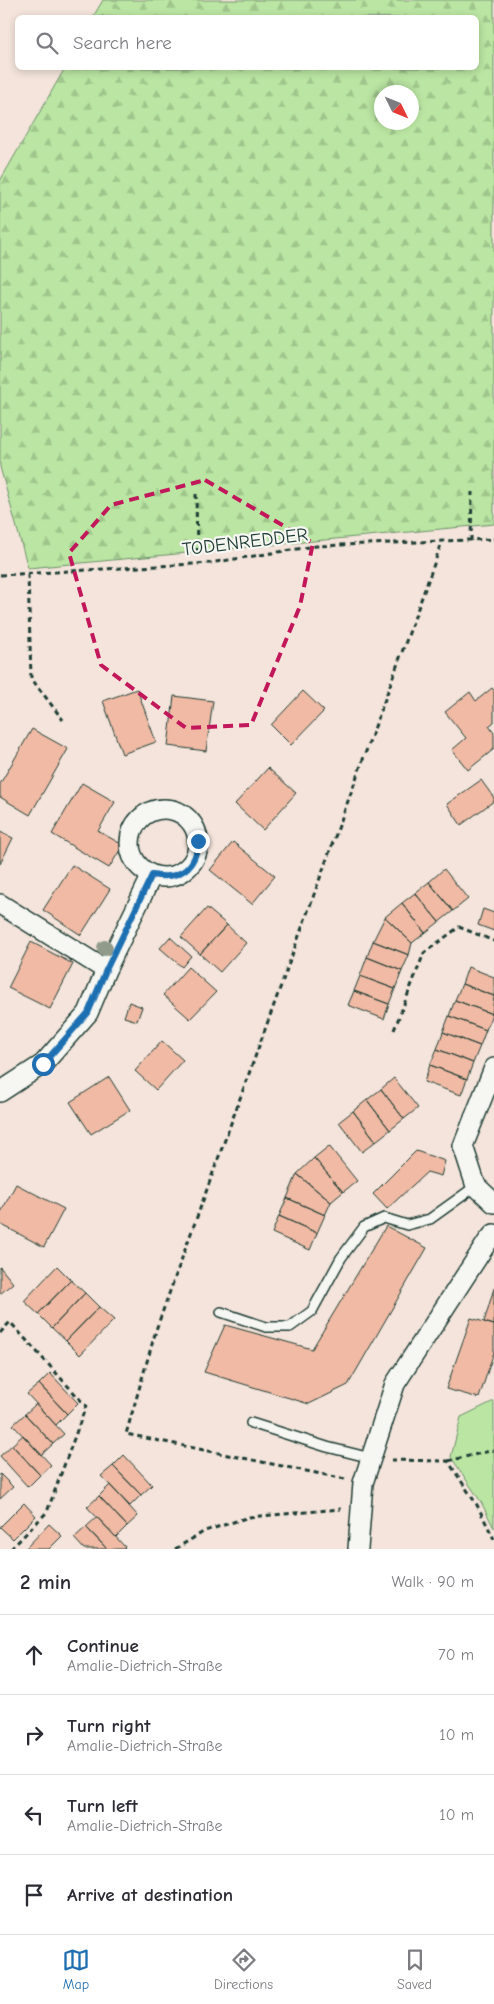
<!DOCTYPE html>
<html lang="en">
<head>
<meta charset="utf-8">
<style>
	body { margin:0; font-family:"Comic Neue",sans-serif; background:#f2f2f3; color:#2b2b33 }
	.compass { position:absolute; left:374px; top:85px; width:45px; height:45px; border-radius:50%; background:#fff; box-shadow:0 2px 8px #0003; rotate:133deg }
	.stop { position:absolute; width:15px; height:15px; margin:-11px; border:4px solid #1f6fb2; border-radius:50%; background:#fff }
	.stop.end { background:#1f6fb2; border-color:#fff; box-shadow:0 1px 5px #0008 }
	.list { margin:0; padding:0; list-style:none }
	h2 { display:flex; justify-content:space-between; align-items:center; height:65px; margin:0; padding:0 20px; font-size:21px }
	h2 small { font-size:16px; font-weight:400; color:#7c7c81 }
	.list li { display:grid; grid-template-columns:32px 1fr auto; gap:15px; align-items:center; box-sizing:border-box; height:80px; padding:0 20px; border-top:1px solid #e1e1e2 }
	.list b { display:block; font-size:19px; white-space:nowrap }
	.list p { margin:0; font-size:16px; white-space:nowrap; color:#7c7c81 }
	.list em { font-size:16px; font-style:normal; color:#7c7c81 }
	.icon { flex:none; width:28px; height:28px; fill:none; stroke:currentColor; stroke-width:2; stroke-linecap:round; stroke-linejoin:round }
	.map { position:relative; flex:none; width:494px; height:1549px; overflow:hidden }
	.search { position:absolute; background:#fff; box-shadow:0 2px 8px #0003; left:15px; right:15px; top:15px; height:55px; display:flex; align-items:center; gap:12px; box-sizing:border-box; padding:0 18px; border-radius:8px; color:#7c7c81; font-size:19px }
	.sheet { height:385px; background:#fff }
	nav { display:flex; justify-content:space-around; align-items:center; box-sizing:border-box; height:70px; border-top:1px solid #e1e1e2; background:#fff; font-size:14px; color:#7c7c81 }
	nav a { display:grid; justify-items:center; gap:2px }
	nav .on { color:#1f6fb2 }
	.map>svg:first-child { display:block }
</style>
</head>
<body>
<div class="map">
<svg width="494" height="1549" viewBox="0 0 494 1549">
	<defs>
		<pattern id="forest-firs" width="22" height="20" patternUnits="userSpaceOnUse" patternTransform="scale(1.25)"><rect width="22" height="20" fill="#bae5a2"/><path d="M5 1l3.5 6h-7zM16 11l3.5 6h-7z" fill="#9fc58c"/></pattern>
	</defs>
	<rect width="100%" height="100%" fill="#f4e4db"/>
	<filter id="ink" filterUnits="userSpaceOnUse"><feTurbulence type="fractalNoise" baseFrequency=".02" numOctaves="2"/><feDisplacementMap in="SourceGraphic" scale="10" xChannelSelector="R" yChannelSelector="G"/><feConvolveMatrix kernelMatrix="1 2 1 2 8 2 1 2 1" color-interpolation-filters="sRGB"/></filter>
	<g filter="url(#ink)">
		<path fill="#bae5a2" stroke="#6c916b" d="M494,1401V1528L481,1502L451,1457L461,1417Z"/>
		<path fill="url(#forest-firs)" stroke="#6c916b" fill-rule="evenodd" d="M103,0H494V524L28,568L0,467V181L65,68H476V18L93,17ZM382,92H412V122H382Z"/>
		<path fill="#f0baa4" stroke="#1f3d34" d="M492,688L494,690V722L489,726L494,733V749L468,770L452,750L466,738L445,712L470,692L476,701Z
			M137,689L156,742L122,754L103,701Z
			M303,691L324,711L291,745L271,725Z
			M174,696L213,701L206,751L168,746Z
			M32,729L68,749L30,815L0,797V784Z
			M268,768L296,793L263,830L235,804Z
			M481,780L494,798V801L461,825L447,804Z
			M82,783L115,802L98,831L123,845L109,868L52,834Z
			M0,832L13,838L0,864Z
			M233,842L275,876L252,904L210,870Z
			M72,865L110,889L81,935L43,910Z
			M444,869L468,899L453,911L429,882Z
			M429,882L453,911L439,922L415,893Z
			M415,893L439,922L425,933L402,903Z
			M402,903L425,933L412,943L385,917Z
			M207,908L227,925L200,954L181,937Z
			M483,909L494,913V931L478,925Z
			M385,917L412,943L409,955L373,941Z
			M227,925L246,943L220,972L200,954Z
			M170,937L191,956L182,967L160,948Z
			M373,941L409,955L402,971L367,957Z
			M31,942L73,964L50,1009L8,988Z
			M367,957L402,971L395,989L360,976Z
			M188,967L216,992L190,1019L163,995Z
			M468,967L494,977V996L462,984Z
			M360,976L395,989L389,1004L354,991Z
			M462,984L494,996L492,1014L455,1000Z
			M354,991L389,1004L384,1019L348,1005Z
			M455,1000L492,1014L486,1030L449,1016Z
			M129,1002L142,1007L137,1021L124,1017Z
			M449,1016L486,1030L480,1046L443,1032Z
			M443,1032L480,1046L473,1063L437,1049Z
			M162,1041L183,1060L156,1090L135,1071Z
			M437,1049L473,1063L467,1079L430,1065Z
			M430,1065L467,1079L461,1095L424,1082Z
			M109,1077L130,1110L91,1134L70,1102Z
			M394,1078L418,1108L404,1119L381,1089Z
			M381,1089L404,1119L390,1130L367,1100Z
			M367,1100L390,1130L376,1141L353,1111Z
			M353,1111L376,1141L362,1152L339,1122Z
			M329,1146L357,1181L343,1192L314,1158Z
			M416,1151L445,1161L441,1176L427,1172L387,1209L373,1194Z
			M314,1158L343,1192L331,1202L297,1174Z
			M297,1174L331,1202L325,1215L287,1198Z
			M16,1184L64,1209L44,1247L0,1224V1214Z
			M287,1198L325,1215L317,1233L279,1216Z
			M279,1216L317,1233L310,1250L272,1233Z
			M386,1226L427,1248L348,1385L309,1404L204,1372L225,1325L312,1349Z
			M57,1266L71,1280L38,1314L24,1301Z
			M0,1267L13,1283L0,1294Z
			M71,1280L85,1293L52,1328L38,1314Z
			M494,1288V1325L484,1322Z
			M85,1293L99,1307L66,1341L52,1328Z
			M99,1307L114,1320L80,1355L66,1341Z
			M471,1318L494,1325V1352L479,1398L446,1389Z
			M50,1373L78,1403L67,1414L39,1384Z
			M39,1384L67,1414L56,1425L27,1394Z
			M36,1404L64,1434L53,1444L25,1414Z
			M25,1414L53,1444L41,1455L13,1425Z
			M23,1435L51,1465L40,1475L12,1445Z
			M12,1445L40,1475L28,1487L0,1456Z
			M124,1455L152,1485L141,1495L113,1466Z
			M113,1466L141,1495L130,1506L101,1476Z
			M0,1474L13,1487L0,1499Z
			M110,1485L138,1516L127,1526L99,1496Z
			M99,1496L127,1526L116,1537L87,1507Z
			M24,1503L36,1516L13,1539L0,1527Z
			M97,1517L125,1547L123,1549H107L86,1527Z
			M49,1524L62,1536L49,1549H25Z
			M86,1527L107,1549H84L74,1538Z"/>
		<g fill="none" stroke-linecap="round" stroke-linejoin="round">
			<defs>
				<path id="lane" d="M221,1312L266,1327H290L312,1311L341,1258L364,1227L384,1218L407,1225L430,1219L476,1186
					M251,1423L327,1447L371,1458"/>
				<path id="street" d="M130 843a34 34 0 1 1 68 0a34 34 0 1 1-68 0Z
					M0,904L106,970
					M494,1068L463,1146L476,1186L494,1203
					M0,1092L43,1064L88,1013L106,970L152,875
					M358,1549L363,1483L395,1384L488,1241L494,1234"/>
			</defs>
			<use href="#lane" stroke="#1f3d34" stroke-width="12"/>
			<use href="#street" stroke="#1f3d34" stroke-width="22"/>
			<path stroke="#1f3d34" stroke-width="3" stroke-dasharray="5 4" stroke-linecap="butt" d="M196,494L197,552
				M471,541L472,492
				M28,574L31,678L63,720
				M0,575L210,563L316,546L494,539
				M394,1030L424,953L459,927L494,941
				M0,1333L10,1322L86,1406L47,1512L11,1549
				M391,1460L448,1461L477,1505L494,1539
				M448,1461L494,1450
				M345,1479L126,1434L157,1327L442,542
				M175,1549L205,1531L249,1517L341,1509"/>
			<use href="#lane" stroke="#f6f6f2" stroke-width="9"/>
			<use href="#street" stroke="#f6f6f2" stroke-width="19"/>
		</g>
		<circle fill="#909b8b" cx="105" cy="948" r="8"/>
	</g>
	<g fill="none" stroke-linecap="round" stroke-linejoin="round" filter="url(#ink)">
		<path stroke="#1f6fb2" stroke-width="6" d="M43,1064L88,1013L106,970L152,875C179,880 196,869 198,841"/>
	</g>
	<path fill="none" stroke="#c2185b" stroke-width="4" stroke-dasharray="10 6" stroke-linejoin="round" d="M205,480L313,543L300,606L251,725L186,728L101,665L69,553L111,505Z"/>
	<g text-anchor="middle" dominant-baseline="central" stroke-width="4.5" stroke-linejoin="round" paint-order="stroke">
		<g font-size="19" fill="#1f3d34" stroke="#f6f6f2">
			<text transform="translate(245 542) rotate(-7)">TODENREDDER</text>
		</g>
	</g>
</svg>
<svg class="compass" viewBox="-18 -18 36 36"><path d="M0-13l5 13h-10z" fill="#e53935"/><path d="M0 13l5-13h-10z" fill="#7c7c81"/></svg>
<div class="stop" style="left:43px;top:1064px"></div>
<div class="stop end" style="left:198px;top:841px"></div>
<div class="search"><svg class="icon" aria-label="search" viewBox="0 0 24 24"><circle cx="10" cy="10" r="6"/><path d="M15 15l6 6"/></svg>Search here</div>
</div>
<section class="sheet">
<h2>2 min<small>Walk · 90 m</small></h2>
<ul class="list">
<li><svg class="icon" aria-label="ahead" viewBox="0 0 24 24"><path d="M12 20V5M6 11l6-6 6 6"/></svg><div><b>Continue</b><p>Amalie-Dietrich-Straße</p></div><em>70 m</em></li>
<li><svg class="icon" aria-label="right" viewBox="0 0 24 24"><path d="M7 20v-9h11M14 6l5 5-5 5"/></svg><div><b>Turn right</b><p>Amalie-Dietrich-Straße</p></div><em>10 m</em></li>
<li><svg class="icon" aria-label="left" viewBox="0 0 24 24"><path d="M17 20v-9H6M10 6l-5 5 5 5"/></svg><div><b>Turn left</b><p>Amalie-Dietrich-Straße</p></div><em>10 m</em></li>
<li><svg class="icon" aria-label="arrive" viewBox="0 0 24 24"><path d="M6 21V4h12l-3 4 3 4H6"/></svg><div><b>Arrive at destination</b></div></li>
</ul>
</section>
<nav>
<a class="on"><svg class="icon" aria-label="map" viewBox="0 0 24 24"><path d="M3 6l6-2 6 2 6-2v14l-6 2-6-2-6 2zM9 4v14M15 6v14"/></svg>Map</a>
<a><svg class="icon" aria-label="directions" viewBox="0 0 24 24"><path d="M12 3l9 9-9 9-9-9zM9 14v-3h6M13 9l2 2-2 2"/></svg>Directions</a>
<a><svg class="icon" aria-label="saved" viewBox="0 0 24 24"><path d="M7 4h10v16l-5-4-5 4z"/></svg>Saved</a>
</nav>
</body>
</html>
